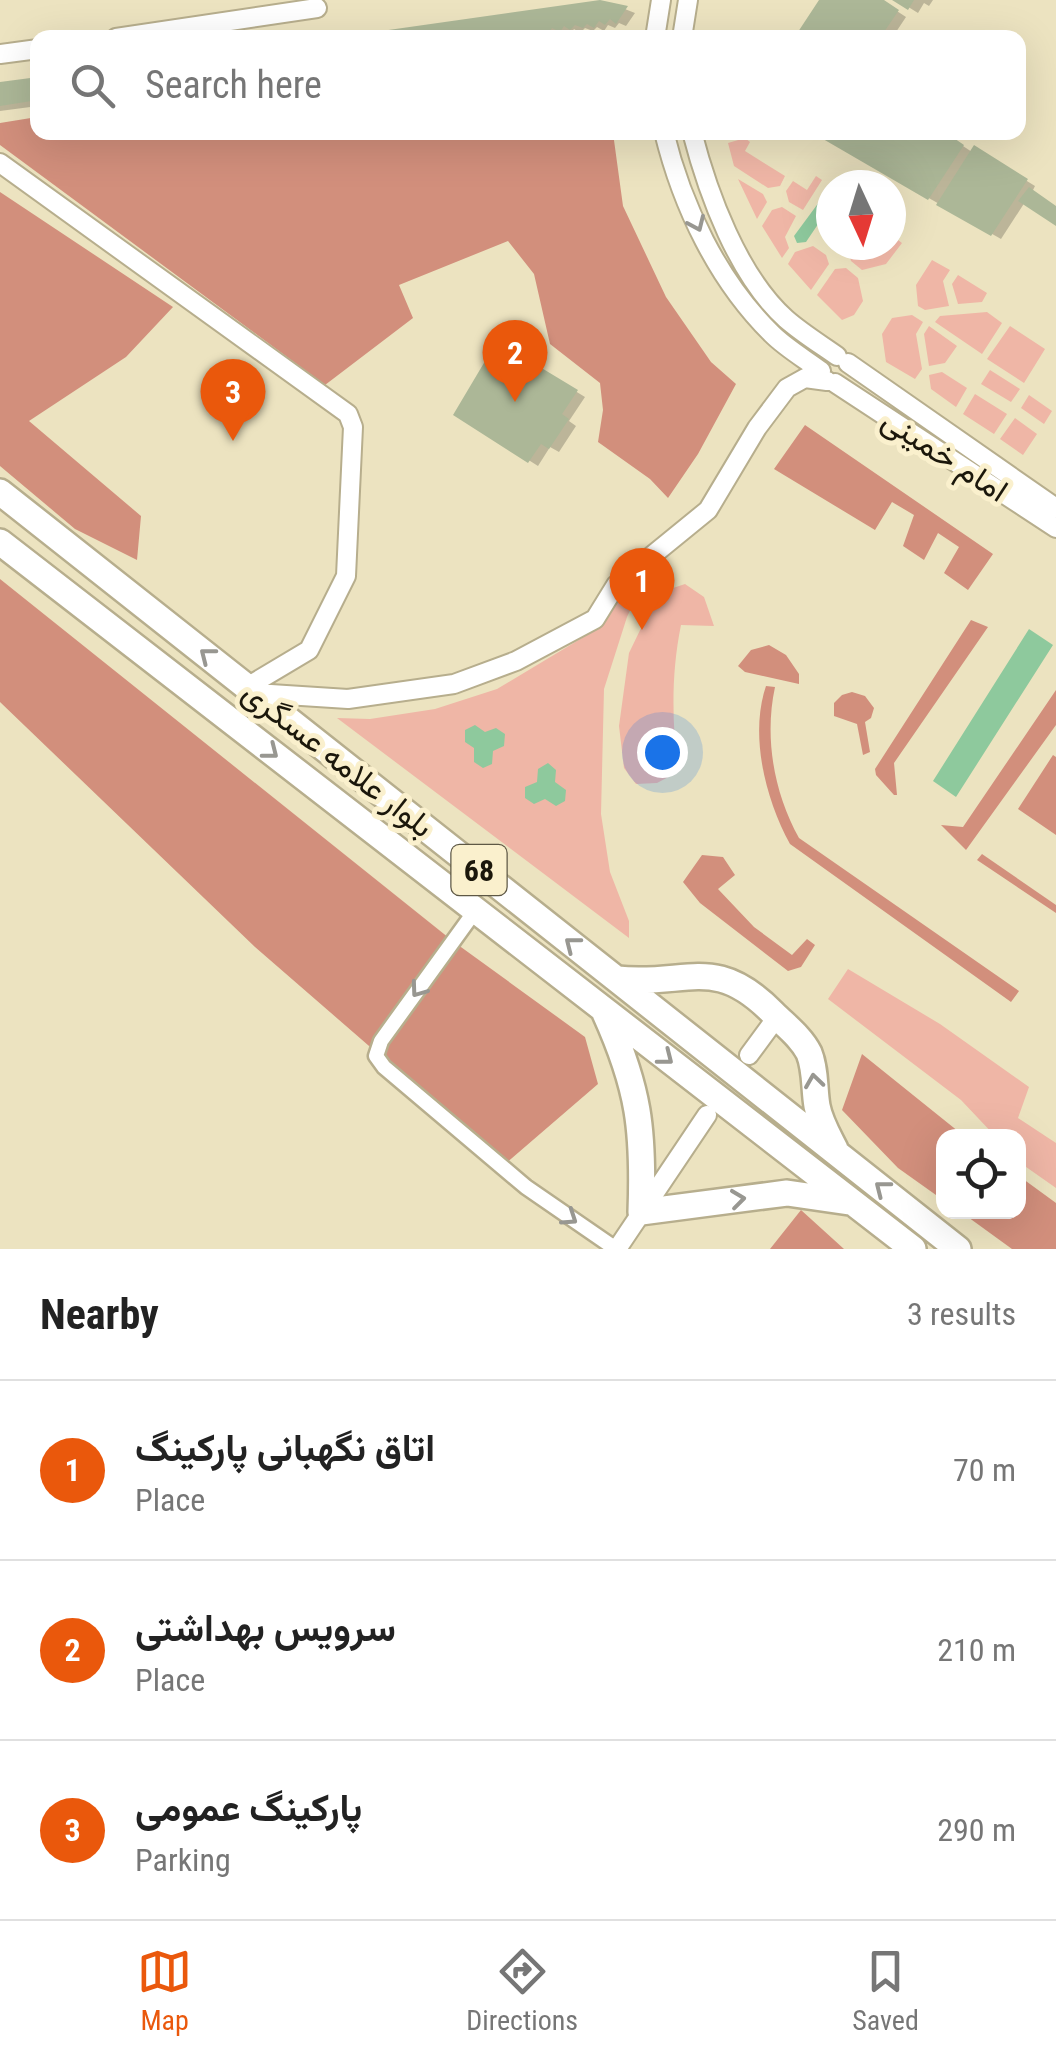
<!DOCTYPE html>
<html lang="en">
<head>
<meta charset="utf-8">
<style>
	body { margin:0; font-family:"Roboto Condensed",Vazirmatn,sans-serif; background:#f2f2f2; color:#222 }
	.controls { position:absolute; right:30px; bottom:30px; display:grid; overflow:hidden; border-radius:20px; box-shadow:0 10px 40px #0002 }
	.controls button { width:90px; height:90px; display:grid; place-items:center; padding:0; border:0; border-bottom:2px solid #e0e0e0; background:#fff; color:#222; font:50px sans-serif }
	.compass { position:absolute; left:816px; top:170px; width:90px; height:90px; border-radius:50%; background:#fff; box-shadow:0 10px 40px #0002; rotate:176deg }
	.you { position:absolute; left:662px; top:752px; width:35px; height:35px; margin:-25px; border:8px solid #fff; border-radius:50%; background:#1a73e8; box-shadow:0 0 0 15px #1a73e833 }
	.badge { display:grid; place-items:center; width:65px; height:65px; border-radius:50%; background:#ea580c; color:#fff; font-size:32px; font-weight:700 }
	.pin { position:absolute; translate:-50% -82px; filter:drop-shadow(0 2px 5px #0008) }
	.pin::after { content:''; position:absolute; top:52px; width:35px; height:30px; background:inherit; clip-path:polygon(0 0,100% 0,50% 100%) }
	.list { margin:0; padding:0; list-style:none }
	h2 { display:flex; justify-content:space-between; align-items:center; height:130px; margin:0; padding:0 40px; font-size:42px }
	h2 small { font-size:32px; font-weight:400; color:#767676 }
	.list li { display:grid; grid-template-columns:65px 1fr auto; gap:30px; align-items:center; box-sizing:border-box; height:180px; padding:0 40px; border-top:2px solid #e0e0e0 }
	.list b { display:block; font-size:38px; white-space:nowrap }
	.list p { margin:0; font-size:32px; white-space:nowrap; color:#767676 }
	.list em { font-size:32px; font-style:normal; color:#767676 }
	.icon { flex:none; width:55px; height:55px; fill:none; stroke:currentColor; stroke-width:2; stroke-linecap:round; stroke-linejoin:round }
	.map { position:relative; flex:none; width:1056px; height:1249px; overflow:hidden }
	.search { position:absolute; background:#fff; box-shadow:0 10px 40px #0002; left:30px; right:30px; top:30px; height:110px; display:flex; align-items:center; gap:25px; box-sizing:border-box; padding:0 35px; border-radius:20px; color:#767676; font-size:38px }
	.sheet { height:670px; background:#fff }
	nav { display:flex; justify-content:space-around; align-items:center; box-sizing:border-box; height:140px; border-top:2px solid #e0e0e0; background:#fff; font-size:28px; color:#767676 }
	nav a { display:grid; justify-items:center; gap:5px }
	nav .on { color:#ea580c }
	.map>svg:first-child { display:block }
</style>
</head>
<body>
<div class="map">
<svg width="1056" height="1249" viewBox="0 0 1056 1249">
	<rect width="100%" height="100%" fill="#ece3c0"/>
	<path fill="#efb6a6" d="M745,138L750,142L745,151L785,176L780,186L768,188L734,166L728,143Z
		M816,176L822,180L803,210L789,202L786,191L793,181L807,190Z
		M738,179L763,194L767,202L757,219Z
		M782,207L796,216L785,237L789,248L782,258L762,226L772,210Z
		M894,237L902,243L886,264L862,270L851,261L848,250L851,245H891Z
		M813,246L826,255L829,264L811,290L788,264L795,252Z
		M932,260L950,270L943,281L949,306L925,310L918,306L916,285Z
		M846,268L858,278L863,301L854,315L842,320L817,295L835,269Z
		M958,275L987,293L982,302L958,304L952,284Z
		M987,312L1002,323L982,354L935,322L940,316Z
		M912,315L923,322L916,334L922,369L915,379L886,362L882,334L892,318Z
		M929,326L957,346L945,363L929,366L924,334Z
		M1010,326L1045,349L1024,383L987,359Z
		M990,370L1020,389L1011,402L981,384Z
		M942,372L967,388L956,407L931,389L929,375Z
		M975,394L1007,414L994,434L963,414Z
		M1029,395L1052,411L1044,424L1021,408Z
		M1015,418L1037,434L1023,455L1000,439Z
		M641,573L644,580L627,617L604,689L601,814L610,872L629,921V938L337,718L370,719L435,709L497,689L587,635Z
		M685,584L704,597L714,626L681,625C671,674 672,722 678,772L657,783L636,784L624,768L619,726L629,653L658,593Z
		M848,969L940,1024L1029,1087L1018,1118L1056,1143V1188L1019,1162L1018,1136H995L961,1100L828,999Z"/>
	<path fill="#d28f7c" d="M37,117L38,132L613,133L623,206L666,297L711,362L736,384L698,454L668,498L650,479L598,442L603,410L600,383L550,344L534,274L508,241L399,285L413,318L325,385L0,145V123Z
		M0,192L173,307L126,357L29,421L141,516L137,560L75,529L0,466Z
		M805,425L993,554L968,590L944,573L959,547L938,533L924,560L903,546L914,515L892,502L875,530L774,469Z
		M0,579L454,942L585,1037L598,1084L505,1164L255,947L0,702Z
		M971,620L988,627L894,763L897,795H894L876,775L875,769Z
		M769,645L786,655L799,674V684L745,672L738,666L751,650Z
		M766,686L775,687C764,738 774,793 799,838L1019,991L1011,1002L790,844C766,800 749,736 766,686Z
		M1056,690V725L966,850L941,825L963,827Z
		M852,692L865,696L874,708L871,718L865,722L870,752L863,755L857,724L834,716V703L842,695Z
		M1053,755L1056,757V835L1018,809Z
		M982,854L1056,905V913L977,860Z
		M702,855L723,857L735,875L718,889L754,927L792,955L807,939L815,945L801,967L788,971L700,903L683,882Z
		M862,1054L964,1136H944L943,1200L898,1168L842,1110Z
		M1019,1176L1056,1203V1249H1012L961,1212H1018Z
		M801,1210L844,1249H770Z"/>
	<path fill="#8ec99d" d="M825,194L831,195V205L806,242L797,243L794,236Z
		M1029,629L1053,645L956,797L933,781Z
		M475,725L485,732L496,728L505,734L504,746L493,751L492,764L483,768L474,762V748L465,742V730Z
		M548,763L556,770L555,782L566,790L565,801L556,806L545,799L534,804L525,798V787L537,782L538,769Z"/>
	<path fill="#0003" d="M822,0H880L906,17L892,38H797Z
		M897,0H933L929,6L924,3L918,13Z
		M607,2L635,13L626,26L619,23L615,28L608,25L604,31L597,27L593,31L585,28L580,33L574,29L570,35L562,31L558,37L550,33L547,38L539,34L536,38H335Z
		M38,79V106L0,111V85Z
		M942,132L972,152L974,148L1035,186L1032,192L1056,208V224L1025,202L1001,239L830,142Z
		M498,344L585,397L569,421L576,426L559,452L550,447L538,466L456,414Z"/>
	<path fill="#acb797" d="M600,0L628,6L616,24L610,19L605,25L599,21L594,28L587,24L583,28L575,25L570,30L564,26L560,32L552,28L548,34L540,30L536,35L529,31L525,38L519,35L516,38H332Z
		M819,0H884L899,10L880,38H794Z
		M892,0H914L908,10Z
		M38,77V100L0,106V82Z
		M811,132H945L964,145L928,200Z
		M974,145L1028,179L991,236L936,205Z
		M1029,187L1056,206V226L1018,201Z
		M497,341L578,390L562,414L569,419L549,449L541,444L528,463L453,415Z"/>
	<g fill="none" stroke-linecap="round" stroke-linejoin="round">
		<defs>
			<path id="minor" d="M475,911L381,1041L376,1056L384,1067L526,1187L616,1249"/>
			<path id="tertiary" d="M116,38L317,8
				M655,38L661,0
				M682,38L688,0
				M0,54L38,49
				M664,132C682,206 718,281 772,334C786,348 805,359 821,371
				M692,132C708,194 738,276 786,319C802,333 820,344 837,356
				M0,163L348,414L353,427L346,576L309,650L247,687
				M848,363L1056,508
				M835,383L1056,528
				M255,693L348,699L454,684L516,661L595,619L616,585L708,510L757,428L787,388L805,378L827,381
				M749,1055L777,1017
				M617,1249L707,1115"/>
			<path id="trunk" d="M0,492L958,1249
				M0,542L913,1249
				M617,979C687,987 714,953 773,1013C786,1026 801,1037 809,1053C816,1070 814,1089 817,1106C820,1122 828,1135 835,1149
				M605,1013C639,1088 644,1130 641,1212L787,1193L849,1202"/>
		</defs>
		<use href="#minor" stroke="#b7ae8d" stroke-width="19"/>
		<use href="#tertiary" stroke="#b7ae8d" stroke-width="22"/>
		<use href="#trunk" stroke="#b7ae8d" stroke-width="30"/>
		<use href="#minor" stroke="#fff" stroke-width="14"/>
		<use href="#tertiary" stroke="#fff" stroke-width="18"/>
		<use href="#trunk" stroke="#fff" stroke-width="25"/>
	</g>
	<defs><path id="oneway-chevron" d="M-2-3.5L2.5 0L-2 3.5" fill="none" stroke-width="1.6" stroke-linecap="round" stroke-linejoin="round" transform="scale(2.5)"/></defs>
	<g stroke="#989791">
		<use href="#oneway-chevron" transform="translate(697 224) rotate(66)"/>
		<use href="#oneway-chevron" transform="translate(207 655) rotate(-142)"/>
		<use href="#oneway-chevron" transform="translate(271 752) rotate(38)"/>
		<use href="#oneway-chevron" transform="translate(572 944) rotate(-142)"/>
		<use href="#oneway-chevron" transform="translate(418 990) rotate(126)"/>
		<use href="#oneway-chevron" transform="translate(666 1058) rotate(38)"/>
		<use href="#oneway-chevron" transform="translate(814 1081) rotate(-98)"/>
		<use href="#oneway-chevron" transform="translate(882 1188) rotate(-142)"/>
		<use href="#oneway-chevron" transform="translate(738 1199) rotate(-7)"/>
		<use href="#oneway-chevron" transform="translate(570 1218) rotate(34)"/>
	</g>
	<g text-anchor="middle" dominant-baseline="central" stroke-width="10" stroke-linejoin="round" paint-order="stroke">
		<rect fill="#faf0cd" stroke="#5e5845" stroke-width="2.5" x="451.5" y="845" width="55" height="50" rx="8"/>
		<g font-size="30" font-weight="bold" fill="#1b170b">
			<text x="479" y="870">68</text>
		</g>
		<g font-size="32" fill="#1b170b" stroke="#faf0cd">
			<text transform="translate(945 455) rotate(33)">امام خمینی</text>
			<text transform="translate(338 759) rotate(38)">بلوار علامه عسگری</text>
		</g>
	</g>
</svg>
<div class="controls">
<button><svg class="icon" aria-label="locate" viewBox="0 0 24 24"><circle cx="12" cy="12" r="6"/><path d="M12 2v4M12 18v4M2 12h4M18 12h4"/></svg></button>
</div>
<svg class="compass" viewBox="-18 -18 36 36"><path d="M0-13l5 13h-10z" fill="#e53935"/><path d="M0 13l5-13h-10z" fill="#767676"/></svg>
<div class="you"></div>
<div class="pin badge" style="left:642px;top:630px">1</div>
<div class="pin badge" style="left:515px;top:402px">2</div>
<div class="pin badge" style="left:233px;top:441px">3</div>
<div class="search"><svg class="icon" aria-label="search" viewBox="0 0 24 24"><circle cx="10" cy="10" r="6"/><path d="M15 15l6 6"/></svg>Search here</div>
</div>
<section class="sheet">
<h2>Nearby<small>3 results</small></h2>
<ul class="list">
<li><span class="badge">1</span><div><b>اتاق نگهبانی پارکینگ</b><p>Place</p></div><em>70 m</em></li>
<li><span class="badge">2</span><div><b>سرویس بهداشتی</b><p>Place</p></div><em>210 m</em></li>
<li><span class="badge">3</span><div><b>پارکینگ عمومی</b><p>Parking</p></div><em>290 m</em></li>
</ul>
</section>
<nav>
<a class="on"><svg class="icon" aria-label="map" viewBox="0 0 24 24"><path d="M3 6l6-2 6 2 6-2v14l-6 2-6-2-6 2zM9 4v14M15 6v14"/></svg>Map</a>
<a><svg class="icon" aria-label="directions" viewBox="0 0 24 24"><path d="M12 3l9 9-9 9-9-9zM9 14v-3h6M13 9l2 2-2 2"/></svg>Directions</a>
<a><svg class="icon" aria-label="saved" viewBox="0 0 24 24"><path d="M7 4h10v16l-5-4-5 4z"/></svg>Saved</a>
</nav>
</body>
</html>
